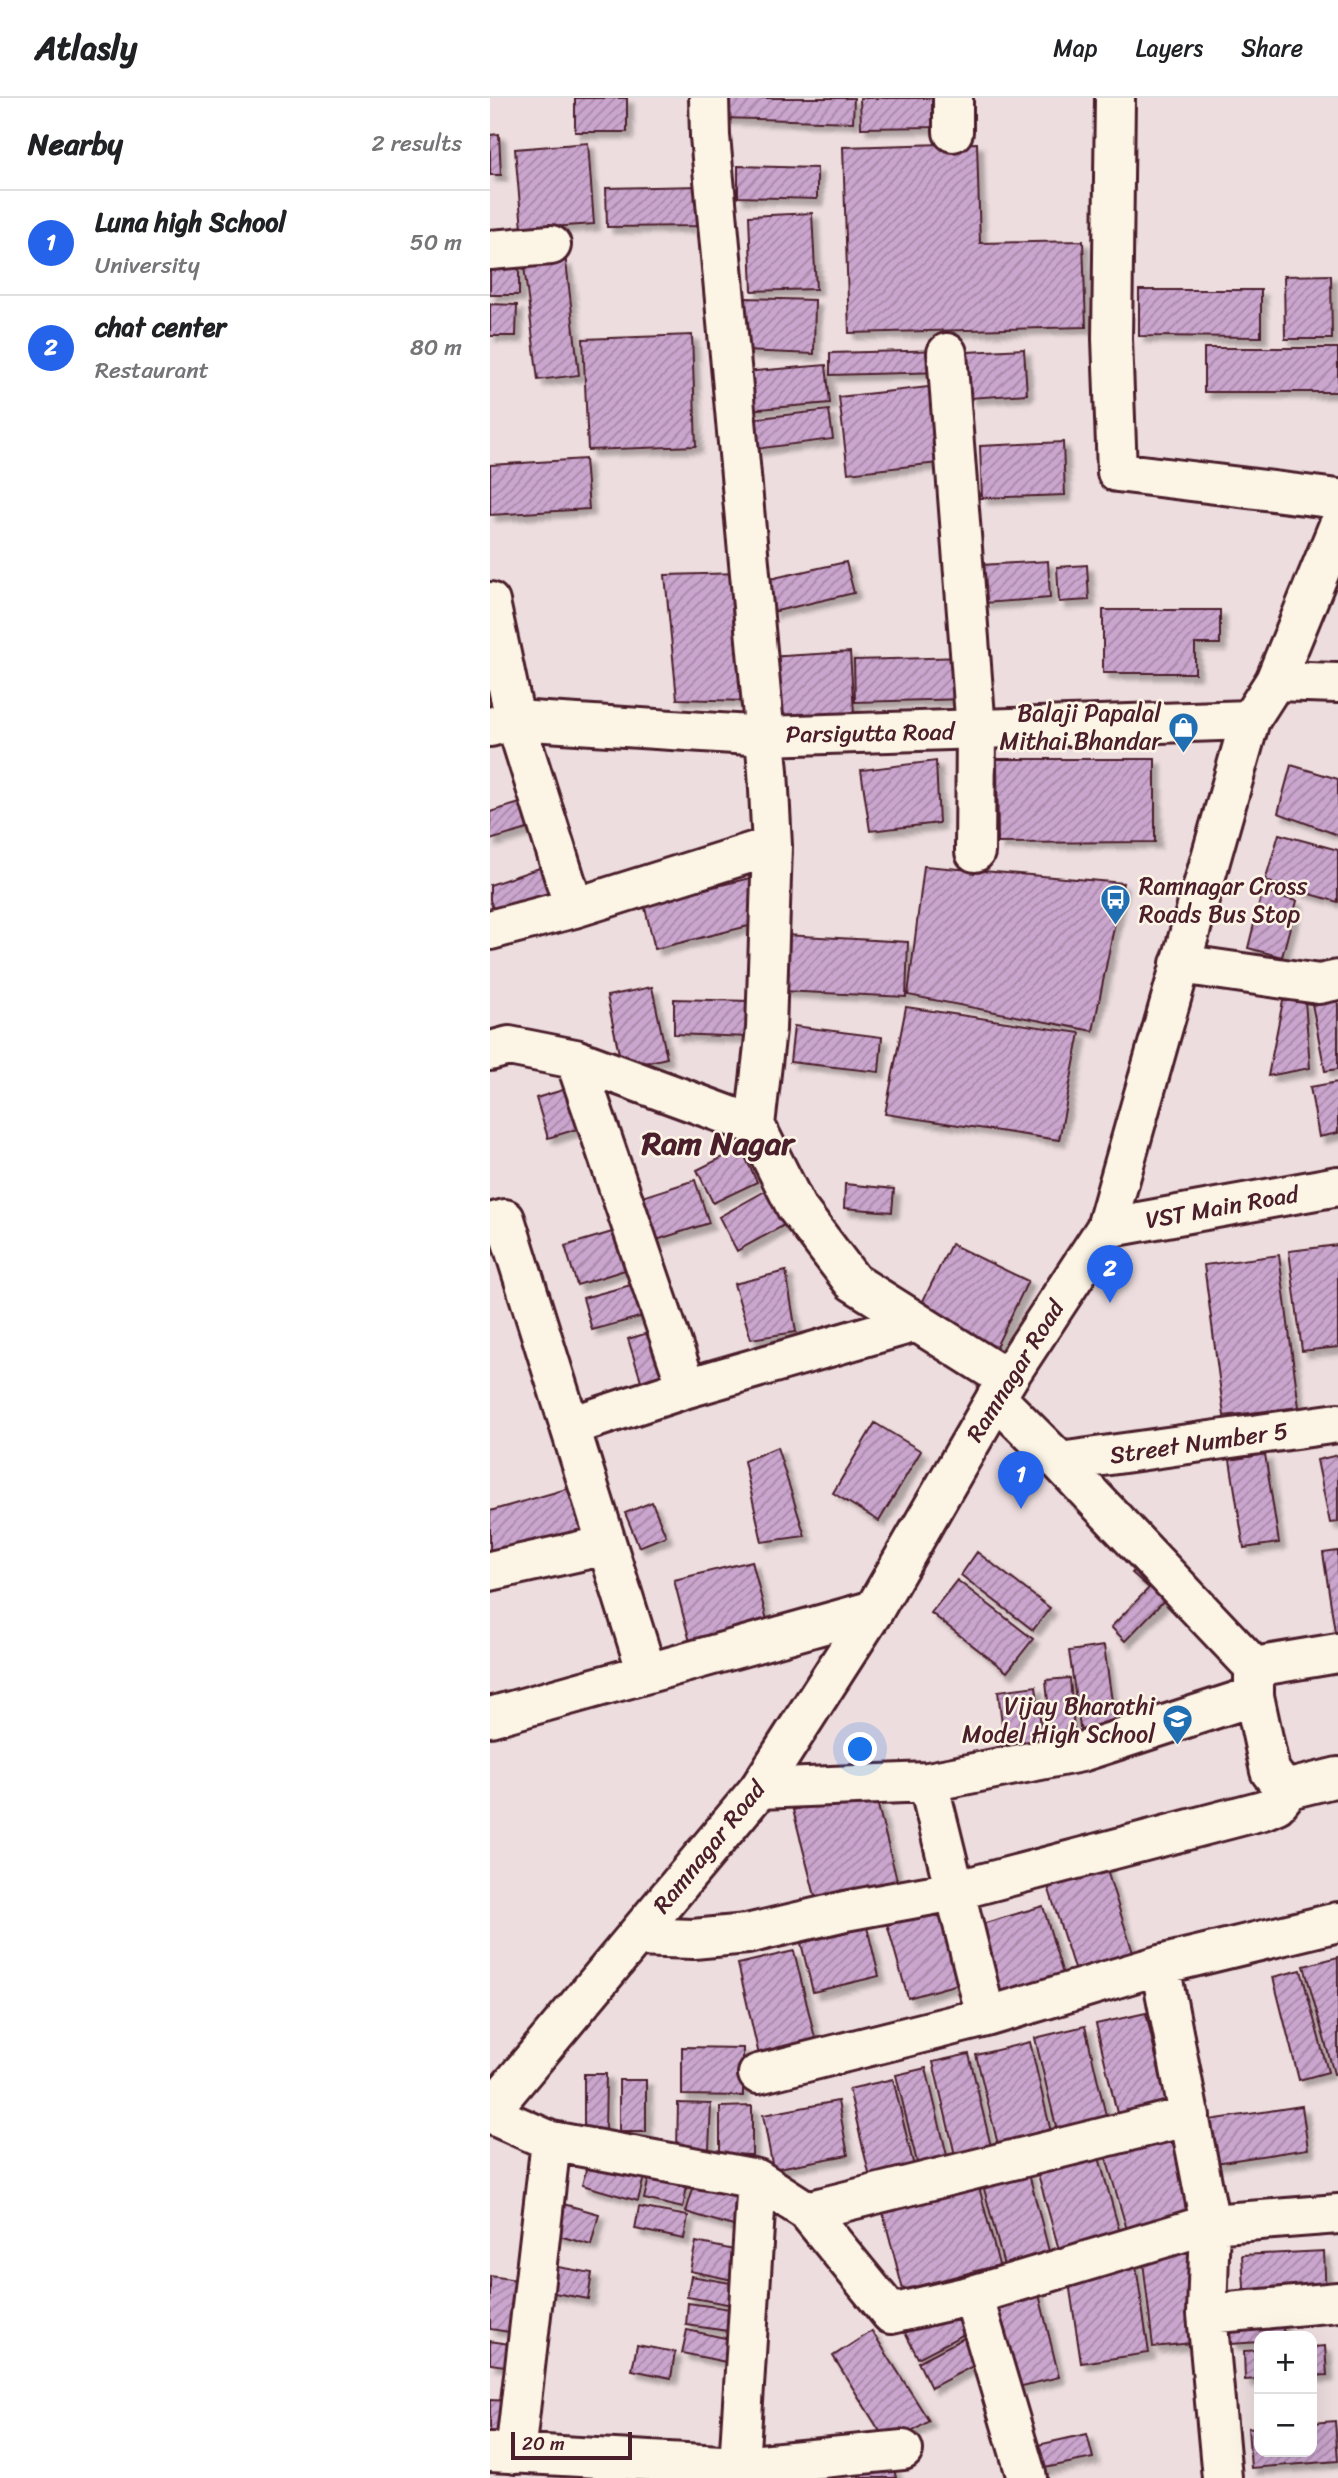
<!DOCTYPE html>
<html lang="en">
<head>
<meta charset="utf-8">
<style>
	body { margin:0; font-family:Sriracha,sans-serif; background:#f2f2f2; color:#202124 }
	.controls { position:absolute; right:21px; bottom:21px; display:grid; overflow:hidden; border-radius:14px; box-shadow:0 7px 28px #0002 }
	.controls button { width:63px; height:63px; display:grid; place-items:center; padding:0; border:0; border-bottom:2px solid #e0e0e0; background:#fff; color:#202124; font:35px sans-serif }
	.scale { position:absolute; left:21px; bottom:18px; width:121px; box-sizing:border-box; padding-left:7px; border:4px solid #4a1f2b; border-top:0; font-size:19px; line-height:24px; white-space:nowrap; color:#4a1f2b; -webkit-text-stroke:5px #fcf5e5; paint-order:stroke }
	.you { position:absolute; left:371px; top:1652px; width:24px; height:24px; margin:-18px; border:5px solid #fff; border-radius:50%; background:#1a73e8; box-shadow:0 0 0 10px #1a73e833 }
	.badge { display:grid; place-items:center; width:46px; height:46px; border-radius:50%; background:#2563eb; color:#fff; font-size:23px; font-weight:700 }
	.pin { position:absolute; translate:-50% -58px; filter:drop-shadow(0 2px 4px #0008) }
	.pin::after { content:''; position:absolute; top:37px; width:24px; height:21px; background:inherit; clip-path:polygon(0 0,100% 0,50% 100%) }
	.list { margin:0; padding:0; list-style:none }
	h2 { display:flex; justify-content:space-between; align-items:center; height:91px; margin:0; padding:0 28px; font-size:30px }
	h2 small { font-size:23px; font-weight:400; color:#757577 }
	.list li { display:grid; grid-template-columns:46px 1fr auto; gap:21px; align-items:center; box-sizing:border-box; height:105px; padding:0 28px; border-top:2px solid #e0e0e0 }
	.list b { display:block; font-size:26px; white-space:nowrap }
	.list p { margin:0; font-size:23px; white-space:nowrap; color:#757577 }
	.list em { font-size:23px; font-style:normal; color:#757577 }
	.map { position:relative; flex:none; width:848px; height:2380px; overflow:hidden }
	header { display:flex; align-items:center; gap:42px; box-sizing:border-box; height:98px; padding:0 35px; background:#fff; border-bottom:2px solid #e0e0e0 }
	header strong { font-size:33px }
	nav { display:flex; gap:38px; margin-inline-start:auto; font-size:24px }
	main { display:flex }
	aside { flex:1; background:#fff }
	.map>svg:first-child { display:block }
</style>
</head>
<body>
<header>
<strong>Atlasly</strong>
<nav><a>Map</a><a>Layers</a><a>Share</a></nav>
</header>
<main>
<aside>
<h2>Nearby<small>2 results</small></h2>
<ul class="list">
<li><span class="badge">1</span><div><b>Luna high School</b><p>University</p></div><em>50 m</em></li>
<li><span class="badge">2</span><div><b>chat center</b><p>Restaurant</p></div><em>80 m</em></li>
</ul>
</aside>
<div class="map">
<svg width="848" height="2380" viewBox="0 0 848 2380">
	<defs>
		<pattern id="building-hatch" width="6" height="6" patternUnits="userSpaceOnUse" patternTransform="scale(1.75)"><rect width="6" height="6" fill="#caa5cd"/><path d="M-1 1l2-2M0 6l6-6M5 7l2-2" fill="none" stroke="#a686a7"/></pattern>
		<filter id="shadow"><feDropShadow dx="6" dy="6" stdDeviation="2" flood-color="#0004"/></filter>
	</defs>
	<rect width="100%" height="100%" fill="#edddde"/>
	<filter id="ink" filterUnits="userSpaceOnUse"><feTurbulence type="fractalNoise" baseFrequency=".0143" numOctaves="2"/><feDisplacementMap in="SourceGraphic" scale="14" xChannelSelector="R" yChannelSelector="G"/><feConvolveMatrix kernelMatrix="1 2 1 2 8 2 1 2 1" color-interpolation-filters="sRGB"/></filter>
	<g filter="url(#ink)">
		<path fill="url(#building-hatch)" stroke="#4a1f2b" stroke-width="2" filter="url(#shadow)" d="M85,0H137V34H85Z
			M232,0H364L363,24L232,20Z
			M370,0H448V29L371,30Z
			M9,36L11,77H0V37Z
			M98,45L104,126L32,131L25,51Z
			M487,45L490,145L593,143L596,229L359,235L353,49Z
			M248,68L327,70V101L248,99Z
			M210,88L211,128L117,129L116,90Z
			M322,115L326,191L262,193L259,118Z
			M0,163H29V197H0Z
			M76,163L89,277L48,282L34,168Z
			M841,177L842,241H795L794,178Z
			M649,192H771V239L649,238Z
			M256,200L325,202L324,256L254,253Z
			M0,206L27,207L26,238H0Z
			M202,237L206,348L98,352L93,241Z
			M714,250H848V294H714Z
			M534,251L537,296L480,300L477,254Z
			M454,252L456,274L340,277V255Z
			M336,267L340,305L258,312L254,274Z
			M456,287L466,363L358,375L349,299Z
			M339,312L343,341L265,351L261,321Z
			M573,344L575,397L492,400L490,348Z
			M95,361L99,411L0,417V367Z
			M558,463L560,500L494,505L491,467Z
			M356,464L364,495L282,514L275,482Z
			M597,467L599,502L569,504L567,469Z
			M251,475L256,603L187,601L175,477Z
			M613,512H730V546H705V575H613Z
			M360,554L364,615L280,620L277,559Z
			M475,559L476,601L365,604L364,562Z
			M507,661H665V744L508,745Z
			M446,663L449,725L380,733L371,672Z
			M801,667L848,681V737L788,715Z
			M40,702L48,728L0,742V714Z
			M789,736L848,752V804L775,783Z
			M61,766L71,793L5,816L0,802V787Z
			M434,768L633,785L603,933L418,897Z
			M264,779L275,824L165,851L154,806Z
			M772,794L807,803L792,859L758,850Z
			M295,837L418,844L416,899L292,893Z
			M162,889L177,960L132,970L117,898Z
			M184,901L260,903L259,939L184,936Z
			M848,901V971L835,973L822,906Z
			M815,902L820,970L778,978L793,903Z
			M416,909L590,935L569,1042L395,1016Z
			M304,928L392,939L389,974L300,964Z
			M848,984V1035L829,1039L820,989Z
			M90,987L103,1026L58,1040L46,1000Z
			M251,1050L267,1084L223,1105L207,1072Z
			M205,1082L219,1125L154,1146L140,1103Z
			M355,1086L404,1091L402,1114L354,1110Z
			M277,1092L296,1126L247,1153L229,1119Z
			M139,1129L151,1167L87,1187L75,1148Z
			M461,1146L538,1183L504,1253L427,1215Z
			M848,1147V1249L812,1253L799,1153Z
			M789,1157L809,1309L734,1318L714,1167Z
			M296,1173L306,1234L261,1241L244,1186Z
			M152,1184L161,1216L102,1232L93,1200Z
			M168,1232L183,1279L153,1289L138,1241Z
			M385,1325L431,1353L389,1423L343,1395Z
			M287,1349L315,1438L272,1444L254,1363Z
			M775,1356L789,1445L754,1450L740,1362Z
			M848,1357V1424L840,1425L827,1362Z
			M80,1390L93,1432L0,1459V1413Z
			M162,1404L176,1438L149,1449L135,1415Z
			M848,1453V1534H845L833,1455Z
			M487,1454L560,1510L543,1532L471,1477Z
			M262,1463L278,1526L200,1544L184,1482Z
			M653,1463L684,1492L635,1543L621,1529L659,1490L642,1475Z
			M467,1482L543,1541L517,1574L441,1515Z
			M614,1548L627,1638L592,1643L579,1553Z
			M580,1580L585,1647L562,1649L556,1582Z
			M546,1588L554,1653L516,1658L508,1593Z
			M384,1692L408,1786L327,1806L303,1712Z
			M614,1763L645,1861L587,1880L556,1782Z
			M553,1808L574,1880L506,1900L485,1828Z
			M454,1810L475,1884L418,1900L397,1826Z
			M377,1829L389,1878L323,1894L311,1845Z
			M304,1853L326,1944L269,1957L248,1866Z
			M848,1859V1975L844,1976L814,1868Z
			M811,1872L838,1974L809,1982L783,1879Z
			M656,1915L679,2017L630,2028L606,1926Z
			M595,1928L620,2035L570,2046L545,1940Z
			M540,1944L564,2047L511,2059L486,1957Z
			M192,1949L253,1950V1998L192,1997Z
			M479,1956L504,2061L468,2070L443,1964Z
			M436,1970L460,2070L430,2077L406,1977Z
			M94,1976H116L115,2038H94Z
			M403,1981L426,2077L382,2088L359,1991Z
			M129,1982H156V2034H129Z
			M348,2003L358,2057L283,2071L273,2017Z
			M188,2005L221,2006L219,2051L187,2050Z
			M262,2008V2057L230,2056V2009Z
			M812,2008L818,2051L725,2065L719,2022Z
			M680,2034L705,2124L640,2142L614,2053Z
			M607,2052L632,2142L571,2159L546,2069Z
			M99,2060L155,2075L148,2103L92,2087Z
			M538,2072L560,2157L514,2168L492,2083Z
			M160,2075L198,2083L193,2110L154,2101Z
			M205,2084L258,2100L250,2130L196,2114Z
			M488,2085L509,2167L413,2192L392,2111Z
			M70,2105L109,2116L101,2147L62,2136Z
			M149,2109L198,2118L194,2141L145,2131Z
			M206,2144L249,2153L243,2182L200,2173Z
			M701,2150L712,2244L663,2249L652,2155Z
			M834,2153L836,2200L755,2205L752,2157Z
			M645,2161L659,2255L591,2265L577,2171Z
			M51,2166L102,2175L98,2201L47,2192Z
			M0,2178L35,2183L26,2235L0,2231Z
			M201,2178L246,2186L243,2207L197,2199Z
			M548,2192L569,2279L520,2291L499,2205Z
			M198,2205L241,2211L238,2233L196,2227Z
			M472,2205L486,2230L428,2260L415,2235Z
			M791,2213L794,2238H769V2244L741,2246L739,2217Z
			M197,2232L245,2242L241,2265L192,2255Z
			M382,2233L439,2323L399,2348L343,2258Z
			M485,2234L498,2260L441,2290L428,2264Z
			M0,2243L32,2248L29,2270L0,2266Z
			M147,2247L185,2254L181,2280L142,2272Z
			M835,2248L837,2277L822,2278V2249Z
			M769,2252V2281L755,2282L754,2253Z
			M0,2302L23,2303L20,2350L0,2348Z
			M845,2323L848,2363L761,2370L758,2330L769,2329V2354H822V2325Z
			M597,2336L603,2360L545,2372L539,2349Z
			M404,2370L406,2380H369V2376Z"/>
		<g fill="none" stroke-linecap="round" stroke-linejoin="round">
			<defs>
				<path id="minor" d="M219,0L220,38L278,673L282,748L276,931L265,1027L306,1109L363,1184L517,1281
					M463,0V34
					M625,0L622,241L627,374L848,401
					M0,152L61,147
					M457,255L486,632L485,754
					M0,504L25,622L84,810
					M785,583L848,585
					M0,832L84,810L282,748
					M690,866L829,886L848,882
					M0,953L19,948L85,961L265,1027
					M85,961L197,1290
					M0,1125L15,1121L157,1575
					M506,1300L570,1364L764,1569L848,1555
					M81,1328L197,1290L426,1224
					M570,1364L848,1325
					M0,1473L117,1447
					M764,1572V1598L780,1673L789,1685L799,1691L848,1679
					M0,1619L384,1512
					M438,1684L496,1919
					M269,1691L438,1684L591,1654L764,1598
					M146,1839L203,1841L257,1836L355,1813L464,1793L773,1712L787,1706L799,1691
					M670,1867L720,2126L717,2216L732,2380
					M268,1976L496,1919L670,1867L848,1824
					M0,2016L61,2043L267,2081L317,2113L401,2216L483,2197L720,2126L848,2116
					M317,2113L700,2018
					M483,2197L537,2380
					M717,2216L848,2204
					M0,2354L249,2368L413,2352
					M25,2356L61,2043
					M249,2368L267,2081"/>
				<path id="tertiary" d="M0,629L25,622L276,638L760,622
					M616,1130L848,1088"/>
				<path id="secondary" d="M0,2013L269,1691L384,1512L517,1281L616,1130L760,622L785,583L848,429"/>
			</defs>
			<use href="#minor" stroke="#4a1f2b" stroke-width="44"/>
			<use href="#tertiary" stroke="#4a1f2b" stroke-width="44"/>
			<use href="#secondary" stroke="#4a1f2b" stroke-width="44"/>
			<use href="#minor" stroke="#fcf5e5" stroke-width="38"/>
			<use href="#tertiary" stroke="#fcf5e5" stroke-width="38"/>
			<use href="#secondary" stroke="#fcf5e5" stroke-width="38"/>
		</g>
	</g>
	<defs>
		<symbol id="shop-pin" viewBox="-11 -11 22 30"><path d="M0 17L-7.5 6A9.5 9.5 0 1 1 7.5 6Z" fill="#1f6fb2" stroke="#fcf5e5"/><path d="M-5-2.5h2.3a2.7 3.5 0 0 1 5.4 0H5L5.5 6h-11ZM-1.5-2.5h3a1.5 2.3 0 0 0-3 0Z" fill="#fff"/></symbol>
		<symbol id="bus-pin" viewBox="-11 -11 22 30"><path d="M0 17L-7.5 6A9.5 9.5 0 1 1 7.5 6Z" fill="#1f6fb2" stroke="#fcf5e5"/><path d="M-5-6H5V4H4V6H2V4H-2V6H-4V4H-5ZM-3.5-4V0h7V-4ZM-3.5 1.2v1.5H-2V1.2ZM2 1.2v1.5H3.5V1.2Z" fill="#fff"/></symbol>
		<symbol id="university-pin" viewBox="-11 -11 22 30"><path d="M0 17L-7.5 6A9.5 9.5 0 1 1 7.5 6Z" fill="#1f6fb2" stroke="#fcf5e5"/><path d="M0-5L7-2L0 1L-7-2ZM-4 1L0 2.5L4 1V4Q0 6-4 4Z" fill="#fff"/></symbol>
	</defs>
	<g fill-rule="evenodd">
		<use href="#shop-pin" x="676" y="612" width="35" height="47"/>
		<use href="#bus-pin" x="608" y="784" width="35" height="47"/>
		<use href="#university-pin" x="670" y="1604" width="35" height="47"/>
	</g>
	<g text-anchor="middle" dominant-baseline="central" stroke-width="5" stroke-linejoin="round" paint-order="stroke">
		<g font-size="24" fill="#4a1f2b" stroke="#fcf5e5" text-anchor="end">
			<text x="671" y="615">Balaji Papalal<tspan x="671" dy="28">Mithai Bhandar</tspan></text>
			<text x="649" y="788" text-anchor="start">Ramnagar Cross<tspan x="649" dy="28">Roads Bus Stop</tspan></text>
			<text x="665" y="1608">Vijay Bharathi<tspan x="665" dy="28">Model High School</tspan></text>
		</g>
		<g font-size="24" fill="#4a1f2b" stroke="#fcf5e5">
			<text transform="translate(380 635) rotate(-1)">Parsigutta Road</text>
			<text transform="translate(732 1109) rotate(-10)">VST Main Road</text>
			<text transform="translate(525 1273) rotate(-58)">Ramnagar Road</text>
			<text transform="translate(709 1345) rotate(-8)">Street Number 5</text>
			<text transform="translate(219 1749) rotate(-51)">Ramnagar Road</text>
		</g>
		<g font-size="32" font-weight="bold" fill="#4a1f2b" stroke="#fcf5e5">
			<text x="228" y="1045">Ram Nagar</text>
		</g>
	</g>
</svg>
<div class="controls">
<button>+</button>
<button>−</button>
</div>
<div class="scale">20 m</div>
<div class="you"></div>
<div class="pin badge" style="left:531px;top:1411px">1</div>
<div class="pin badge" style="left:620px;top:1205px">2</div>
</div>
</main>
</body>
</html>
